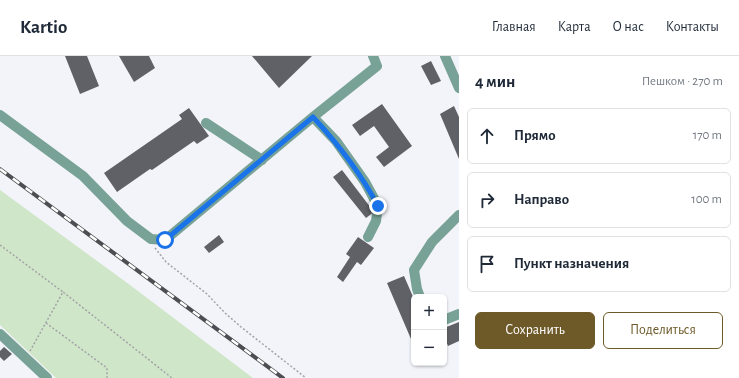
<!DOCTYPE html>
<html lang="ru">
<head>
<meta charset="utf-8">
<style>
	body { margin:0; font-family:"Alegreya Sans",sans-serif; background:#f6f6f7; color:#1f2937 }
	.controls { position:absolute; right:12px; bottom:12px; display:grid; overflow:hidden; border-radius:6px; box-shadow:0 1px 3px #0004 }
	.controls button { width:36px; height:36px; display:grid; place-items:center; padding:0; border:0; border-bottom:1px solid #e0e1e3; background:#fff; color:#1f2937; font:20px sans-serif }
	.stop { position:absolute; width:12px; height:12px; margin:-9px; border:3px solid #1a73e8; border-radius:50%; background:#fff }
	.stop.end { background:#1a73e8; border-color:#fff; box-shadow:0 1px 4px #0008 }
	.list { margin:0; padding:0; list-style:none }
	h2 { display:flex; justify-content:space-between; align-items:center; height:52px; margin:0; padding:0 16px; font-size:17px }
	h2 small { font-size:13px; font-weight:400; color:#747a83 }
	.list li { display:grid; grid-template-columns:26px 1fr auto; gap:12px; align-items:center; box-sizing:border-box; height:56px; margin:0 8px 8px; padding:0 8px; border:1px solid #e0e1e3; border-radius:6px }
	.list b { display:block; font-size:15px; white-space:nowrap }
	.list em { font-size:13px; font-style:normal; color:#747a83 }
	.actions { display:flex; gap:8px; padding:12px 16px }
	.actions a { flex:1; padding:9px 0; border:1px solid #6e5a29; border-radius:6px; text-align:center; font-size:14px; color:#6e5a29 }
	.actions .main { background:#6e5a29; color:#fff }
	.icon { flex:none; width:22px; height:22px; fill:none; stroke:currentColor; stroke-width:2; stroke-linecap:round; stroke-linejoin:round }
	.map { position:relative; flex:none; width:459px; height:322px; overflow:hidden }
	header { display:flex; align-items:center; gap:24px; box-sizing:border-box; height:56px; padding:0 20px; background:#fff; border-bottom:1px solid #e0e1e3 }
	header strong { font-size:19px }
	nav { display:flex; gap:22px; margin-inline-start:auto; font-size:14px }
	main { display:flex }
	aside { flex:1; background:#fff }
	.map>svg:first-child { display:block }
</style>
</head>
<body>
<header>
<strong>Kartio</strong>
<nav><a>Главная</a><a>Карта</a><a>О нас</a><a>Контакты</a></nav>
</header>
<main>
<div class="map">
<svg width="459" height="322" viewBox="0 0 459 322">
	<rect width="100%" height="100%" fill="#f3f4fa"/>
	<path fill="#d0e6c9" d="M0,134L130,229L253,322H56L0,269Z"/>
	<path fill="#606166" d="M65,0H87L99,30L80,38Z
		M119,0H149L155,12L134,26Z
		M252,0H312L279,32Z
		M431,5L441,25L431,29L421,10Z
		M382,48L412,90L384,111L376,101L389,91L374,70L360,80L352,69Z
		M454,50L459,61V103L440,58Z
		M189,52L209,80L197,88L194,85L152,114L150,113L117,136L104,117L182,63L179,59Z
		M342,114L374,156L366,162L333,121Z
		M219,179L224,186L209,197L204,191Z
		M358,181L374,192L361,209L357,206L343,226L337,221L350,201L346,198Z
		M404,220L414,243V290L387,227Z
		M459,266V285L448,290L444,280V272Z
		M4,291L12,298L4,305L0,301V295Z"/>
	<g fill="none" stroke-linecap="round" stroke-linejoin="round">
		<path stroke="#a2a3a7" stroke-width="1.5" stroke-dasharray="2 2" stroke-linecap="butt" d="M0,189L63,236
			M155,192L166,206L207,238L225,257L241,271L306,322
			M46,267L107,312V322
			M30,295L63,236L172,322"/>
		<path stroke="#78a295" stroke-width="10" d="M445,0L459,32
			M0,59L83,120L127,165L151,183L165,184L313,61L377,10L373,0
			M313,61L336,85L365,126L378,150L376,165L368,181
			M206,67L262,104
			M420,241L417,233L414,214L432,186L459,159
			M444,264L459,258
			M0,278L47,322"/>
		<defs>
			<path id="rail" d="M0,113L283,322"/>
		</defs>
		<use href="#rail" stroke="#4d4e51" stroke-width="4"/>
		<use href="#rail" stroke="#fff" stroke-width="2.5" stroke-dasharray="8" stroke-linecap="butt"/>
	</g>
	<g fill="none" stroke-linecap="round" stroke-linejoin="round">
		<path stroke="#1a73e8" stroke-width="5" d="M165,184L313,61C339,89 360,116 378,150"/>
	</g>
</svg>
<div class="controls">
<button>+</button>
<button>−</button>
</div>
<div class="stop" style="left:165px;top:184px"></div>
<div class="stop end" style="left:378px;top:150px"></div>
</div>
<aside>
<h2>4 мин<small>Пешком · 270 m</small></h2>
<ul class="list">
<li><svg class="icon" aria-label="ahead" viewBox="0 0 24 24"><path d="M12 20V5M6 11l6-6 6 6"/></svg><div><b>Прямо</b></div><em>170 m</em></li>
<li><svg class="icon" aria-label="right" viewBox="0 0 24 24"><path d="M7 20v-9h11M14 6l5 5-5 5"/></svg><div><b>Направо</b></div><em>100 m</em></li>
<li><svg class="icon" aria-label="arrive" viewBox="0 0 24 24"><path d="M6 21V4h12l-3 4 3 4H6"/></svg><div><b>Пункт назначения</b></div></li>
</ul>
<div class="actions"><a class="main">Сохранить</a><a>Поделиться</a></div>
</aside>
</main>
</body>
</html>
